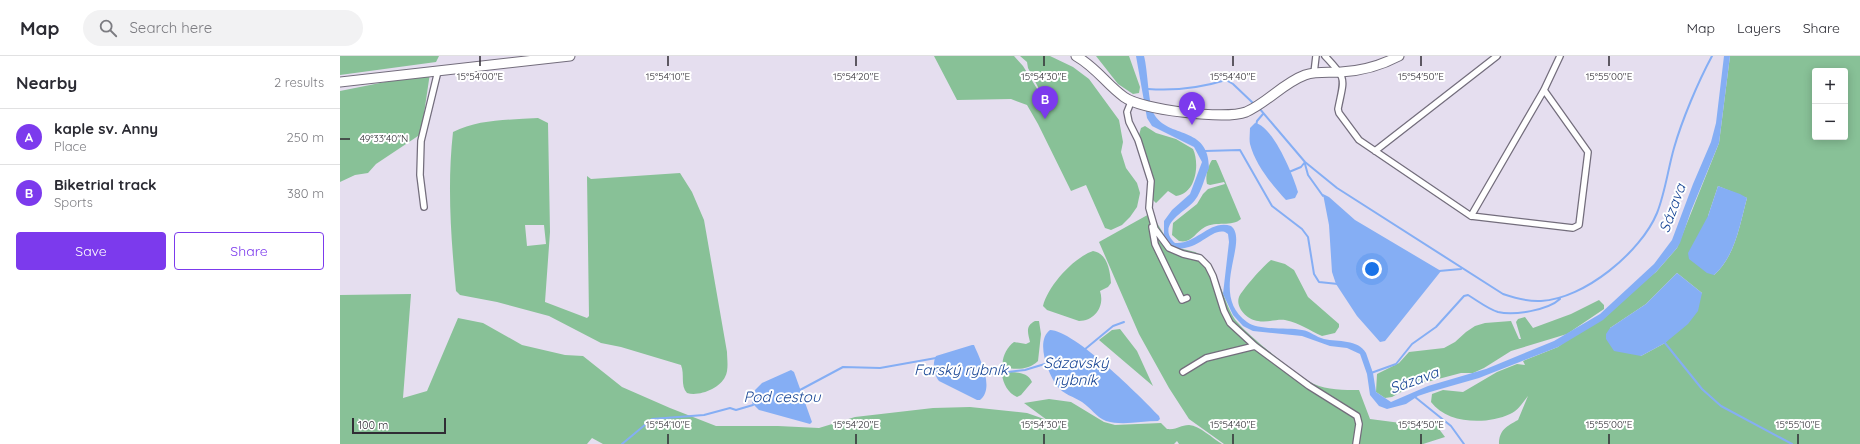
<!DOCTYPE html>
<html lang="en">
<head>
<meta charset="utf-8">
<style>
	body { margin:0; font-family:Quicksand,sans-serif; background:#f2f2f3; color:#2b2b33 }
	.controls { position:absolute; right:12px; top:12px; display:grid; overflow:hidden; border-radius:4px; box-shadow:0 2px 10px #0003 }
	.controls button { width:36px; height:36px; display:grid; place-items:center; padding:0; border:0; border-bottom:1px solid #e1e1e2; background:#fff; color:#2b2b33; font:20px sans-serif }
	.scale { position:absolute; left:12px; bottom:10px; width:94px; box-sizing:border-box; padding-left:4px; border:2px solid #302d34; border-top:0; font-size:11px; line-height:14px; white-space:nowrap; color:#302d34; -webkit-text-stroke:3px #fff; paint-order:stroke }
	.you { position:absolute; left:1032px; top:213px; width:14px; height:14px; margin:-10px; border:3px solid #fff; border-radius:50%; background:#1a73e8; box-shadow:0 0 0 6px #1a73e833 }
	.badge { display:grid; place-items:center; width:26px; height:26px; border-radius:50%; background:#7c3aed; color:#fff; font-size:13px; font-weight:700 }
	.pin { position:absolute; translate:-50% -33px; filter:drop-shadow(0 1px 2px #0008) }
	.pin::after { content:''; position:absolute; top:21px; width:14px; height:12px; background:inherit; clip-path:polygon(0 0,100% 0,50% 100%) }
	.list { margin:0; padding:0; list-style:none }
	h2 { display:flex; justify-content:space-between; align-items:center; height:52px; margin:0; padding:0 16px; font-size:17px }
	h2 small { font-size:13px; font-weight:400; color:#7c7c81 }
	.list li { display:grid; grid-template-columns:26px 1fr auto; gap:12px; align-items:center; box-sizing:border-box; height:56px; padding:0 16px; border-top:1px solid #e1e1e2 }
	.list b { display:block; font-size:15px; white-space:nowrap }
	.list p { margin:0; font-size:13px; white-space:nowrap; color:#7c7c81 }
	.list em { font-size:13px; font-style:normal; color:#7c7c81 }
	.actions { display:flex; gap:8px; padding:12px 16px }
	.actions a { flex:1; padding:9px 0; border:1px solid #7c3aed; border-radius:4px; text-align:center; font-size:14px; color:#7c3aed }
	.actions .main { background:#7c3aed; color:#fff }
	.icon { flex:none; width:22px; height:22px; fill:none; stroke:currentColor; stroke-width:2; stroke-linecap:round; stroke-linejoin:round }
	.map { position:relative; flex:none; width:1520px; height:388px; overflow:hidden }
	header { display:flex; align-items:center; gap:24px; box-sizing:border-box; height:56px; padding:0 20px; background:#fff; border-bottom:1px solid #e1e1e2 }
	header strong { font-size:19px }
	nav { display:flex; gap:22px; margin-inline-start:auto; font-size:14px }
	.search { width:280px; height:36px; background:#f2f2f3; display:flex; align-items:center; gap:10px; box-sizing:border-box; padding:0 14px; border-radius:22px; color:#7c7c81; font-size:15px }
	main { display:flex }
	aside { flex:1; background:#fff }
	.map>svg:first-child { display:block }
</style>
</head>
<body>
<header>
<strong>Map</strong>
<div class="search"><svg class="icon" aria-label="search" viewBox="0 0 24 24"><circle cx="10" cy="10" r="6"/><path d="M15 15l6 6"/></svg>Search here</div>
<nav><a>Map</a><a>Layers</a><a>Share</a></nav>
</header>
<main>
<aside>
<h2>Nearby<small>2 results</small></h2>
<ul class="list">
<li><span class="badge">A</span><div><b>kaple sv. Anny</b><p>Place</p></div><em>250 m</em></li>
<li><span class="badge">B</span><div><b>Biketrial track</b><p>Sports</p></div><em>380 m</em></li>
</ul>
<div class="actions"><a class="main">Save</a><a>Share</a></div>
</aside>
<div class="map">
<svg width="1520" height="388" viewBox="0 0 1520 388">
	<rect width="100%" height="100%" fill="#e5deef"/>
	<path fill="#88c197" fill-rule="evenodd" d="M0,0H99L96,6L0,19Z
		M594,0H674L683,10L709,52L688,12L687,6L680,0H710L733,11L749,23L779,64L783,86L781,96L786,112L797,127L800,137L797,151L790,161L782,169L771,174L765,172L746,129L731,135L698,68L687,49L671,43L617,44Z
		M756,0H789L800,31L799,37L793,38L778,28Z
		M1390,0H1520V388H1159C1159,374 1167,370 1178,364L1188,340C1183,346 1178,355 1170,358C1147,369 1107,368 1091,346L1092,338L1103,334L1123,336L1157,316L1177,308L1185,309L1183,305L1218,291L1316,216L1337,192L1379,87ZM1475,15H1505V81H1475ZM1378,130L1407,142C1400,168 1395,201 1374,219L1368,160ZM1337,217L1362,237L1325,287L1301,300L1270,272L1306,248Z
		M90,17L81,78L36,108L28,117L15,119L0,126V35Z
		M198,62L208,67L210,176L205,246L247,262L249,260L247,120L251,123L340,117L352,136L364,164L387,296C387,303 389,314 385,321C380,332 359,341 347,337C340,329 345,319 341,309L281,291L261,287L209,260L157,246L120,239L116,235C111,182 107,130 113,76C139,63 169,64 198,62ZM185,169H204L206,188L187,190Z
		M805,70L816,77L836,83L853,93C860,108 856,138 836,140L828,135L816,147L813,144L805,97L799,79L801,72Z
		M872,104H876L878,108L901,163C892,171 876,165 865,171C855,176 852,188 839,185L832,179L833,167L857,148L863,138L868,133L885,128L884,126L870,129L867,128C865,120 868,110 872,104Z
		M811,157L831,190C839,192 847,194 855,196C877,205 882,243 894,262C901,274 960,322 974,328C987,334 1004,334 1019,334L1030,363L1076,369L1093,365L1105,381L1083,388H884L849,363L829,332L799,278L759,186Z
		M753,195C767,197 770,214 771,227L768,231L760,235C765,250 755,265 739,265L707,254L703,250C708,230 733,202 753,195Z
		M931,204L945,208L954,214L968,241L999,268V271L995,277L982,280C968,274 962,268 945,264C936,263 927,267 918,265C908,264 895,252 899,241C902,234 924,209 931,204Z
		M71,238L63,342L87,335L118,262L143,267L182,289L225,299L243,300L282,331L330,352L376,370H438L479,372L515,361L593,352L630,351L687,357L707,364L684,347L709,343L731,346L764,366L775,369L821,367L827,373C838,374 840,369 849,369C860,370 872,382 882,388H839L837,385L834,388H263L252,382L247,388H0V239Z
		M1259,244L1264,249V253L1227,278L1171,295L1144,312L1133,317H1121L1087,326H1079L1052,341L1045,342L1036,336L1037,318L1059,307L1069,296L1104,292L1115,286L1126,276L1135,270L1145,267L1171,265L1179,283H1181L1176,266L1178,263L1185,261L1193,272L1231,258Z
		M695,265H699L701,278L698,305C689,314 676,314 663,311C661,302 667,291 674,286L686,288L690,286C688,277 685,270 695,265Z
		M780,273L797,295L813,330L759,284L772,274Z
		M671,316C680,317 688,317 692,326L681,339L677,341C668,337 663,328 662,318Z"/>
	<path fill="#85aef4" d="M796,0H804C808,15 808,47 814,58C828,83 869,69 869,112C864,122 862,135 855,144C846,156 815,168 835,187C856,189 870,163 891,170C910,185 868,238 907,266C919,275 947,271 962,274C970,275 976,281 984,283C998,286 1018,283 1026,297L1033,317L1036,336L1051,346L1088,330L1146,313L1214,285L1260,258L1314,208L1332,184L1353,128L1371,86L1376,67L1384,0H1390L1379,87L1351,155L1340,187L1337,192L1316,216L1263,264L1218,291L1139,322L1090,336L1078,340L1066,348L1047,353L1039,350L1030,339L1027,318L1020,298L1007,292L990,290L962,280L913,275L903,270L893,259L883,238L889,186L888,178L885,176C870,172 858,197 832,192L824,180V165L832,154L850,138L862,106L854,91L812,70L807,62Z
		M915,67C933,70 953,119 958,136L955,142L946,144C932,129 915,108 910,88C909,83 910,77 910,72Z
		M1378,130L1400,138L1407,142C1400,168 1395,201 1374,219L1367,217L1349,203L1348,197L1368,160Z
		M983,138L989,141L1015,164L1101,215L1045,285L1040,286L1017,260L996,228L992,216L989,169Z
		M1337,217L1362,237L1358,255L1348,268L1325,287L1301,300L1274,295L1266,283V278L1270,272L1306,248Z
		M710,274C734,274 801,341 819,360L820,363L818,365C802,365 782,370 766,365C756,361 751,352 742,346C734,341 723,338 717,330C708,318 695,285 710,274Z
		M632,289H634C640,303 655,332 640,344H637L599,325C594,319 592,307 596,300Z
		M451,314L454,316L472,366L470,368L419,354L412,347L415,334L422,327Z"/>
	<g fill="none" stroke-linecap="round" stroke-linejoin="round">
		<path stroke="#85aef4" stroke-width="2" d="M808,33C835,35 860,32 886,24L893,28L914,48
			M919,52L965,106L997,132L1163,238C1175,242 1188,246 1201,245C1244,243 1301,196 1317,157C1325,137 1328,113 1334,92C1342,64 1358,26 1372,0
			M916,70L917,65L923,58
			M865,95L900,94L932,150L962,173L968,181L974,218L979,226L998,228
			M965,108L968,119L983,140
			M949,116L961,111L965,106
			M1099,215L1121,213
			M1325,287L1362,333L1381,350L1452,388
			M744,294L773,270L784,266
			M1031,317L1056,308L1072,288L1096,271L1124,240L1128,239C1138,245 1148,253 1158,256C1174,260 1208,254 1220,243
			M644,319L685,314L708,307
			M460,334L503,311L540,312L596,302
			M1075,341L1111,370L1124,388
			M282,388L312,363L364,359L390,352L396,354L413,349"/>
		<defs>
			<path id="street" d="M985,0C1008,24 1004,22 998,53L999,57L1019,84L1131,160L1233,172L1239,169L1248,96L1204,34
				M974,17L976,0
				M791,46L787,56L789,66L798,84L811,125L809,152L815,173L829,192L843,198L860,202L868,210L873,220L884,255L890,267L915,290L969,330L1017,360L1019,368L1016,388
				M1035,95L1157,0
				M84,151L80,119L81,85L98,15
				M1131,160L1204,34L1220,0
				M812,171L815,188L842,244L847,242
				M843,316L866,302L915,290"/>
			<path id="primary" d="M736,0C757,12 766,28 784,41C802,54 885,64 906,56C927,47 943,27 965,19C977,15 989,17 1001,16C1022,15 1040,10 1059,0
				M0,26L230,0"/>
		</defs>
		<use href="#street" stroke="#736d7c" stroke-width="8"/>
		<use href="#primary" stroke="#736d7c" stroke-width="11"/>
		<use href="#street" stroke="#fff" stroke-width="5.5"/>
		<use href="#primary" stroke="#fff" stroke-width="9"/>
	</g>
	<path fill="none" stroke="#302d34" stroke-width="1.5" d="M140,0V10M328,0V10M516,0V10M704,0V10M893,0V10M1081,0V10M1269,0V10M0,83H10M328,378V388M516,378V388M704,378V388M893,378V388M1081,378V388M1269,378V388M1458,378V388"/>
	<g text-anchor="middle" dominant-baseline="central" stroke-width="4" stroke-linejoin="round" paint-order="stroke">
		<g font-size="15" font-style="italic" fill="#164494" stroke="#fff">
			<text transform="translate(1332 152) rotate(-70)">Sázava</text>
			<text x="736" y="306">Sázavský<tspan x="736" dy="17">rybník</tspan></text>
			<text x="621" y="313">Farský rybník</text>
			<text transform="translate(1074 324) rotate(-20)">Sázava</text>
			<text x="442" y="340">Pod cestou</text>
		</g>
	</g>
	<g font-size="10" text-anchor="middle" fill="#302d34" stroke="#fff" stroke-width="4" stroke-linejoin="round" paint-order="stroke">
		<text x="140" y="24">15°54'00"E</text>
		<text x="328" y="24">15°54'10"E</text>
		<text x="516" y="24">15°54'20"E</text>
		<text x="704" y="24">15°54'30"E</text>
		<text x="893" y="24">15°54'40"E</text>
		<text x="1081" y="24">15°54'50"E</text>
		<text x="1269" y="24">15°55'00"E</text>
		<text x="44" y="86">49°33'40"N</text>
		<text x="328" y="372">15°54'10"E</text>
		<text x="516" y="372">15°54'20"E</text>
		<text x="704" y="372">15°54'30"E</text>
		<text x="893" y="372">15°54'40"E</text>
		<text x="1081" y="372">15°54'50"E</text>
		<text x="1269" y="372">15°55'00"E</text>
		<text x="1458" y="372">15°55'10"E</text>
	</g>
</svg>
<div class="controls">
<button>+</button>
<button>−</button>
</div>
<div class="scale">100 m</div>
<div class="you"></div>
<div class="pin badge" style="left:852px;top:69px">A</div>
<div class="pin badge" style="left:705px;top:63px">B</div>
</div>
</main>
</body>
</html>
